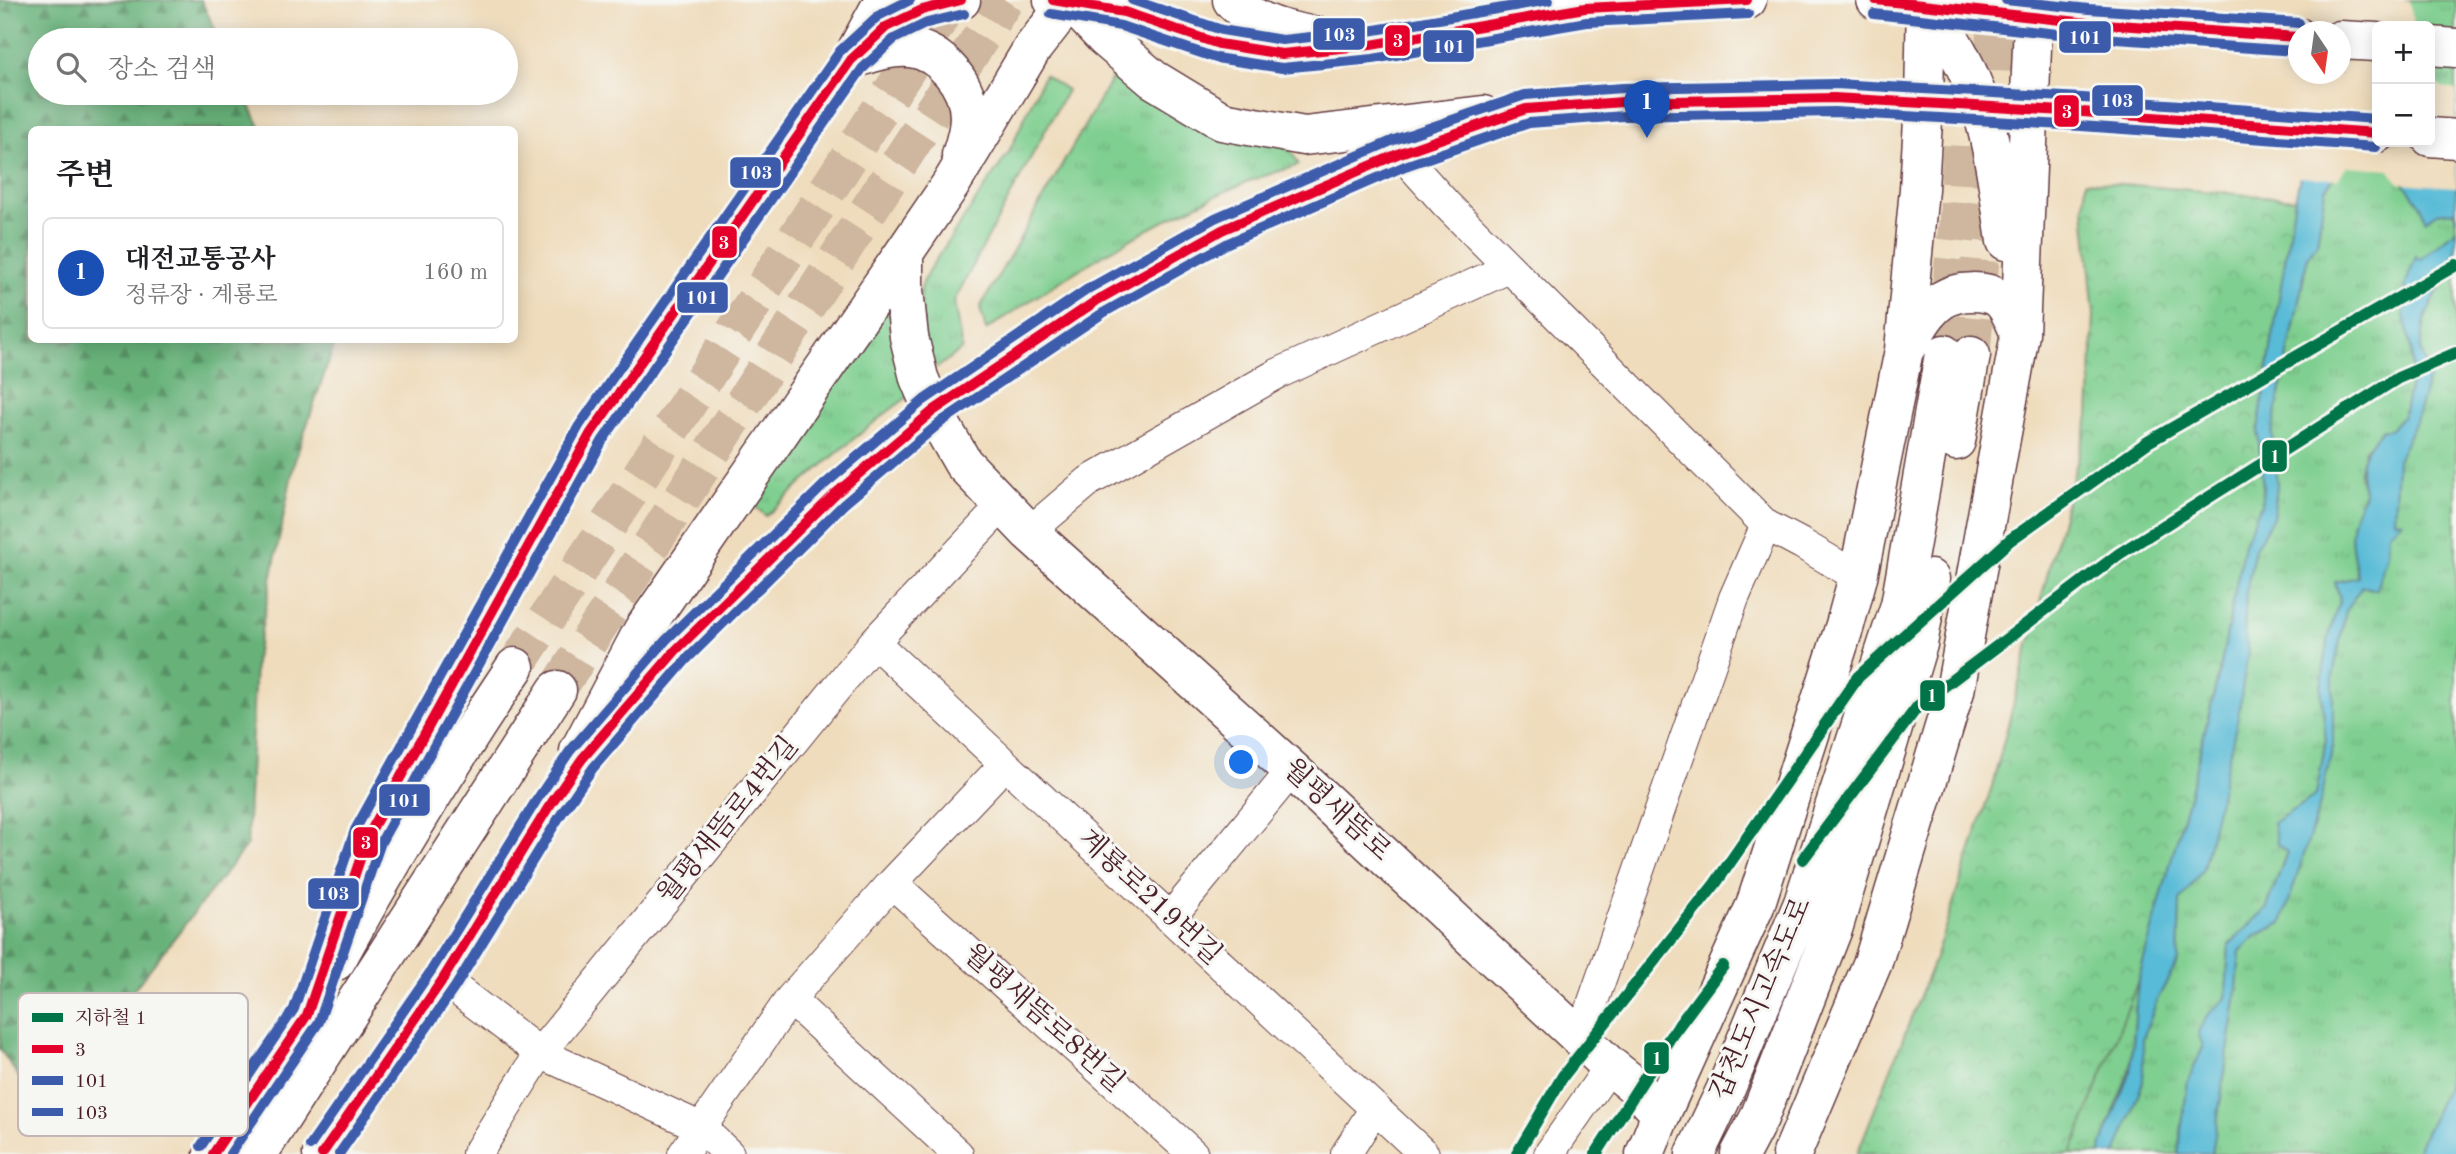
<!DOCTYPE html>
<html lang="ko">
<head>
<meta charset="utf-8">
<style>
	body { margin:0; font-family:"Old Standard TT","Noto Serif KR",serif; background:#f6f6f6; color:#202124 }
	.controls { position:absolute; right:21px; top:21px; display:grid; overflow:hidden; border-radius:10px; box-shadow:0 4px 18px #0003 }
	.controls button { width:63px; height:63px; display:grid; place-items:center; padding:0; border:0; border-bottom:2px solid #e0e0e0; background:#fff; color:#202124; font:35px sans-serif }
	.compass { position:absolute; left:2288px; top:21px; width:63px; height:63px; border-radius:50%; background:#fff; box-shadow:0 4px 18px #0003; rotate:167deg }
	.you { position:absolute; left:1242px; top:763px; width:24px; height:24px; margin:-18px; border:5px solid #fff; border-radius:50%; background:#1a73e8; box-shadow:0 0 0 10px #1a73e833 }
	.badge { display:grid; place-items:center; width:46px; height:46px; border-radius:50%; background:#b5179e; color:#fff; font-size:23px; font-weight:700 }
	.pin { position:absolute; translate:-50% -58px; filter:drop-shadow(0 2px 4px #0008) }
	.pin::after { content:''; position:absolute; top:37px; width:24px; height:21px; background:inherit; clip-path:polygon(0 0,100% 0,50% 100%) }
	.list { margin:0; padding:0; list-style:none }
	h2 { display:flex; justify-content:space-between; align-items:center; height:91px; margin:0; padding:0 28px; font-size:30px }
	h2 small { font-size:23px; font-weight:400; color:#757577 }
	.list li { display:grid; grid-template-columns:46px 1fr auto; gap:21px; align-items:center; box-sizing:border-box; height:112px; margin:0 14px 14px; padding:0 14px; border:2px solid #e0e0e0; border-radius:10px }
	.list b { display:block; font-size:26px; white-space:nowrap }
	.list p { margin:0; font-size:23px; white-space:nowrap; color:#757577 }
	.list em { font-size:23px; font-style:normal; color:#757577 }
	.icon { flex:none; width:38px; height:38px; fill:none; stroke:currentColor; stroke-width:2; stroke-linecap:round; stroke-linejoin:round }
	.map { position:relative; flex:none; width:2456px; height:1154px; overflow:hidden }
	.search { position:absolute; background:#fff; box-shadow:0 4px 18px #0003; left:28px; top:28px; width:490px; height:77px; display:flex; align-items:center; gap:18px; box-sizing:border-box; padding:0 24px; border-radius:38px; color:#757577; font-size:26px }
	.panel { position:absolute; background:#fff; box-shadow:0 4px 18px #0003; left:28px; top:126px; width:490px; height:217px; border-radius:10px }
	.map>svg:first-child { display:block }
</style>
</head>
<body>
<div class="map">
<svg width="2456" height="1154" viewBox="0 0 2456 1154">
	<defs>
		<pattern id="grass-tufts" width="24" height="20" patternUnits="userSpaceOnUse" patternTransform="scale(1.75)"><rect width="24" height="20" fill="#7fcf90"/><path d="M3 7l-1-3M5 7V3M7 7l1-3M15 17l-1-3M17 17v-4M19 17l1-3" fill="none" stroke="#6fb17c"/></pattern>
		<pattern id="forest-firs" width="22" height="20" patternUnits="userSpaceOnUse" patternTransform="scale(1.75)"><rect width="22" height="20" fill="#67b27a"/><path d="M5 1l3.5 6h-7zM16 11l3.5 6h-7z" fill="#579064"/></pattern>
		<pattern id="park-crowns" width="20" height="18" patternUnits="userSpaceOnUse" patternTransform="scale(1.75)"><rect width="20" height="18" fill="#7fcf90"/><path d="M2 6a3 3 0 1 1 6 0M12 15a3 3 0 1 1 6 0" fill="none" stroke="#6fb17c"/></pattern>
	</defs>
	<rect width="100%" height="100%" fill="#f6f6f2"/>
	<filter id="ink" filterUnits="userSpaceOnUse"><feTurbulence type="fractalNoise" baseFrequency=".0143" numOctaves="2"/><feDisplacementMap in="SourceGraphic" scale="14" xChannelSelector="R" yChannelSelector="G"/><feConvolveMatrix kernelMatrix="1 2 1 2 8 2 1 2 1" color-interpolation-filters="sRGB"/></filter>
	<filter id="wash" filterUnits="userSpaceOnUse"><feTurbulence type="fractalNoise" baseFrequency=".00686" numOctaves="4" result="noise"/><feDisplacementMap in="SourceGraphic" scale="28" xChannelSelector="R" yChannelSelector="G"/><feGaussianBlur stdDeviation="1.57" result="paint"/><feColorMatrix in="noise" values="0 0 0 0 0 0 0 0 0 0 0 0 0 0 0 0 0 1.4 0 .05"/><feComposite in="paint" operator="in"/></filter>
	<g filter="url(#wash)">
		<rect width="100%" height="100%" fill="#efdcbc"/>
		<path fill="url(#grass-tufts)" stroke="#64775e" stroke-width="2" d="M2405,0H2456V94L2430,87V26H2410Z
			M1120,64L1291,151L1299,165C1279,172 1257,177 1238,186C1148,224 1066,276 986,330L980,308Z
			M1044,75L1067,90L954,301L962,349L938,367L927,365L920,290L928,271L1009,152Z
			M2345,163L2391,165L2421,206L2425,219L2437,213L2455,211L2456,230L2420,260L2416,257L2404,315L2411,348L2412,375L2403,417L2391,429L2365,449L2359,474L2365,494C2346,524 2350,545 2358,578L2335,582L2340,598L2329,636L2321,687L2326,741L2316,795L2273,823L2287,851L2267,908L2229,945L2226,998L2207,1016L2203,1047L2188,1081L2178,1154H2116L2143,1081V1038L2158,998L2178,961L2180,901L2203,869L2248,652L2244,632L2246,593L2255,548L2273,517L2277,486L2272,433L2308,256L2317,243L2325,189Z
			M2456,251V1021L2447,1087L2415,1154H2212L2236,1000L2240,951L2257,935L2282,923L2333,746V676L2346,610L2362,586L2376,590L2387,555L2388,533L2401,521L2394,520L2397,460L2416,421L2430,374L2420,350L2425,318Z
			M896,312L909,396C858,433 812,474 766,516L752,504L879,315Z
			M2138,981L2131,1065L2102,1144L2101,1154H2071Z"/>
		<path fill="url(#forest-firs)" stroke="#586852" stroke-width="2" d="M0,0H201L220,40H40V93H244L261,129L32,130V340H336L294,463L255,662L247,845L135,988L23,1083L0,1049Z"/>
		<path fill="url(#park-crowns)" stroke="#64775e" stroke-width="2" d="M2086,181L2295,199L2258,430L2263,488L2261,505L2244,543L2221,665L2190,792L2138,981L2071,1154H1857L1935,958L1992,786L2089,416L2094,315L2084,208Z"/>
		<path fill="#58bbd7" stroke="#516d81" stroke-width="2" d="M2377,26V142H2430L2456,94V220L2454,211L2437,213L2425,220L2421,206L2390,165L2345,163L2325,189L2317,243L2308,256L2272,433L2277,486L2273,517L2255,548L2246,593L2244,632L2248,652L2238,717L2203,869L2180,901L2178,961L2158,998L2143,1038V1081L2116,1154H2101L2102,1144L2131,1069L2138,981L2190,792L2221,665L2244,543L2261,505L2263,488L2258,430L2295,199L2323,74H2340Z
			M2456,230V251L2425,318L2420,350L2430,374L2416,421L2397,460L2394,520L2402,521L2388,533L2387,555L2376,590L2362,586L2346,610L2333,676V746L2319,807L2282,923L2257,935L2240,951L2236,1000L2212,1154H2178L2188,1081L2203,1047L2198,1032L2207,1016L2226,998L2229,945L2267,908L2287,852L2277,844L2273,823L2316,795L2326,741L2321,687L2329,636L2340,598L2335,582L2358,577C2350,544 2346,524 2365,494C2356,463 2362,452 2383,429H2391L2403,416L2412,375L2411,348L2404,315L2406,283L2416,256L2420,260Z
			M2456,1021V1154H2415L2447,1087Z"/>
		<path fill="#efdcbc" d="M2336,0H2409L2414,26H2377V142H2430V84L2456,90V187L2399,183L2389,169L2347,166L2337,179L2296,177L2319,74H2340V32H2329Z"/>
	</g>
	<g filter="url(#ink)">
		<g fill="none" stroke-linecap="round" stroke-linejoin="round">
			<path stroke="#ceb69f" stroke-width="38" stroke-dasharray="38 19" stroke-linecap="butt" d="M515,667L952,0
				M557,690L1005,0"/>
			<path stroke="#ceb69f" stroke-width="38" stroke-dasharray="38 19" stroke-linecap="butt" d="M1944,354L1958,220L1965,72
				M1971,355L1991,153L1996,0"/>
			<defs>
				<path id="street" d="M1400,153L1446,204L1766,525L1802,544L1858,577
					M1029,532L1089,481L1277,374L1509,268
					M874,642L1424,1154
					M892,883L1193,1154
					M1170,918L1292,770
					M443,979L540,1053L700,1127L729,1154
					M790,999L958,1154
					M1581,1036L1734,598L1766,525
					M477,1154L540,1053L874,642L1002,506
					M683,1154L790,999L892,883L1005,764
					M1346,1154L1375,1108
					M1549,1154L1610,1066"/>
				<path id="secondary" d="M1069,0L1105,38L1153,79L1222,121L1304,136L1483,115
					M1232,0C1260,31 1310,35 1349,41
					M855,53L884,0
					M851,60C869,54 890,46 910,48C942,52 969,86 969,117C969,130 965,143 961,155
					M904,253V290L909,337L919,378L933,411L963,463L1029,532L1292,770L1610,1066L1634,1085L1661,1114
					M579,751L643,630L904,253L951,184L1032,49L1070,0
					M336,961C391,860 451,762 515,667
					M258,1154L557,690"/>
				<path id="primary" d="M1053,0L1124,12L1219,44L1282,54L1371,45L1585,8L1747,0
					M1876,0L2088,23L2298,37
					M1926,5C1986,77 1993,152 2006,241
					M2340,40L2377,42
					M2430,46L2456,48
					M2430,137L2456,139
					M1905,349C1916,332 1925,311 1942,300C1957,290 1987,289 2001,300C2010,309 2015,323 2020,334
					M1956,441L1971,355
					M213,1154L307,1015L368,836L591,433L851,60L886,27L922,10L961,0
					M322,1154L443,979L548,808L582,759L676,650L835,494L933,411L1096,301L1222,230L1400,153L1526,109L1623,102L1834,98L2082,112L2377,133
					M1645,1154L1661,1114L1755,906L1845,625L1858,577L1904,350L1919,189L1924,103L1926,0
					M1695,1154L1725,1091L1803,903L1900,605L1944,354
					M1740,1154L1759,1118L1834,926L1918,644L1930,579
					M1792,1154L1873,962L1955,691L2020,334L2034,0"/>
			</defs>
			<use href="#street" stroke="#633b41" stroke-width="32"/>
			<use href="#secondary" stroke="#633b41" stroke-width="41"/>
			<use href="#primary" stroke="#633b41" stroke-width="41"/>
			<use href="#street" stroke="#fff" stroke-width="30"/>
			<use href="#secondary" stroke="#fff" stroke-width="38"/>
			<use href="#primary" stroke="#fff" stroke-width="38"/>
			<defs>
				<path id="bus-1" d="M1053,0L1124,12L1219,44L1282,54L1371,45L1585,8L1747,0
					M1876,0L2088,23L2298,37
					M213,1154L307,1015L368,836L591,433L851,60L886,27L922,10L961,0
					M322,1154L443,979L548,808L582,759L676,650L835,494L933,411L1096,301L1222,230L1400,153L1526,109L1623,102L1834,98L2082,112L2377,133"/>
				<path id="bus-2" d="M1051,14L1121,26L1216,58L1282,68L1373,59L1587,22L1748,14
					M1874,14L2086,37L2297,51
					M230,1154L319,1022L381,842L603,440L862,69L894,39L927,23L964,14
					M339,1154L455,987L560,816L593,768L686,660L844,504L941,422L1103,313L1228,243L1405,166L1529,123L1624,116L1834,112L2081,126L2376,147"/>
				<path id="bus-3" d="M1132,0L1222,30L1282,40L1369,31L1549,0
					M2006,0L2089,9L2299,23
					M201,1146L294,1009L355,830L579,426L840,51L878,16L910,0
					M310,1146L431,971L536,801L570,751L666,640L825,484L924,400L1088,289L1215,218L1394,140L1525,95L1623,88L1835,84L2083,98L2377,119"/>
			</defs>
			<use href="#bus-1" stroke="#f6f6f2" stroke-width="16"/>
			<use href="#bus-2" stroke="#f6f6f2" stroke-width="16"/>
			<use href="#bus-3" stroke="#f6f6f2" stroke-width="16"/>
			<use href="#bus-1" stroke="#e4002b" stroke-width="10"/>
			<use href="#bus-2" stroke="#3d5bab" stroke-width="10"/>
			<use href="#bus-3" stroke="#3d5bab" stroke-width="10"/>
			<defs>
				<path id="metro-1" d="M1803,859L1918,706L2119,554L2398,378L2456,353
					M1517,1154L1563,1076L1715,884L1858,677L2010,540L2148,442L2456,265
					M1596,1154L1671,1036L1723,966"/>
			</defs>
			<use href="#metro-1" stroke="#f6f6f2" stroke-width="18"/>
			<use href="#metro-1" stroke="#007448" stroke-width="12"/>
		</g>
	</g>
	<g text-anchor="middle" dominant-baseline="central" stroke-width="6" stroke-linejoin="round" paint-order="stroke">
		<g font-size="28" fill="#4a1f2b" stroke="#f6f6f2">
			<text transform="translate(1336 811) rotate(43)">월평새뜸로</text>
			<text transform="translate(729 821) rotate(-51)">월평새뜸로4번길</text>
			<text transform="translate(1149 898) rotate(43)">계룡로219번길</text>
			<text transform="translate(1762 999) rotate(-67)">갑천도시고속도로</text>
			<text transform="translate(1043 1019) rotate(42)">월평새뜸로8번길</text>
		</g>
	</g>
	<rect x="18" y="993" width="230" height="143" rx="10" fill="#f6f6f2" stroke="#c2b6b6" stroke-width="2"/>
	<rect x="32" y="1013" width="31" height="9" fill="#007448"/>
	<rect x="32" y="1045" width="31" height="8" fill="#e4002b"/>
	<rect x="32" y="1076" width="31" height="9" fill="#3d5bab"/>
	<rect x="32" y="1108" width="31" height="8" fill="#3d5bab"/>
	<g font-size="19" fill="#4a1f2b">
		<text x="75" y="1024">지하철 1</text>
		<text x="75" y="1056">3</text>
		<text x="75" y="1087">101</text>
		<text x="75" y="1119">103</text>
	</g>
	<g stroke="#f6f6f2" stroke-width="2.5">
		<rect x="1312" y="17" width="54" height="34" rx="7" fill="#3d5bab"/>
		<rect x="2058" y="20" width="54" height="34" rx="7" fill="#3d5bab"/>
		<rect x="1384" y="24" width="27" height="33" rx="7" fill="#e4002b"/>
		<rect x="1422" y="29" width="53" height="34" rx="7" fill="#3d5bab"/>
		<rect x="2091" y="84" width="53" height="33" rx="7" fill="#3d5bab"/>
		<rect x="2053" y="94" width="27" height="34" rx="7" fill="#e4002b"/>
		<rect x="729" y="156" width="53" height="33" rx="7" fill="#3d5bab"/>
		<rect x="711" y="225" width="27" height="34" rx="7" fill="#e4002b"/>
		<rect x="676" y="281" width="53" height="33" rx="7" fill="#3d5bab"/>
		<rect x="2261" y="439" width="27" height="34" rx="7" fill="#007448"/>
		<rect x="1919" y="679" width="27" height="33" rx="7" fill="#007448"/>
		<rect x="378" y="783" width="53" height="34" rx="7" fill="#3d5bab"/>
		<rect x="352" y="826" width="27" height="33" rx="7" fill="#e4002b"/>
		<rect x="307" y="877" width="53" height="33" rx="7" fill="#3d5bab"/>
		<rect x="1643" y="1041" width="27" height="34" rx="7" fill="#007448"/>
	</g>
	<g font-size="19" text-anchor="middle" font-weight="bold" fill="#fff">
		<text x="1339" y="41">103</text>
		<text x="2085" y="44">101</text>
		<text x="1398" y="47">3</text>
		<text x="1449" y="53">101</text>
		<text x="2117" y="107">103</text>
		<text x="2067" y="118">3</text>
		<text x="756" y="179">103</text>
		<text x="724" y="249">3</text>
		<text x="702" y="304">101</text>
		<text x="2275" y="463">1</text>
		<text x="1932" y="702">1</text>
		<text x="404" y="807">101</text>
		<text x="366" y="849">3</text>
		<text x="333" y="900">103</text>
		<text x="1657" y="1065">1</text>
	</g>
</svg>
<div class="controls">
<button>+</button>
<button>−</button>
</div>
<svg class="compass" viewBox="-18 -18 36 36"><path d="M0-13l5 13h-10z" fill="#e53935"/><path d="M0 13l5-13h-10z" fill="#757577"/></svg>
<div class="you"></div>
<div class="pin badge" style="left:1647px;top:138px;background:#1a4fb4">1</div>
<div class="search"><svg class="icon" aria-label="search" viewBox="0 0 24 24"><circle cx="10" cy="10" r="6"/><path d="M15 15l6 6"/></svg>장소 검색</div>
<section class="panel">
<h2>주변<small></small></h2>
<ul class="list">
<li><span class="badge" style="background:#1a4fb4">1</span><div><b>대전교통공사</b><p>정류장 · 계룡로</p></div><em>160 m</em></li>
</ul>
</section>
</div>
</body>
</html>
